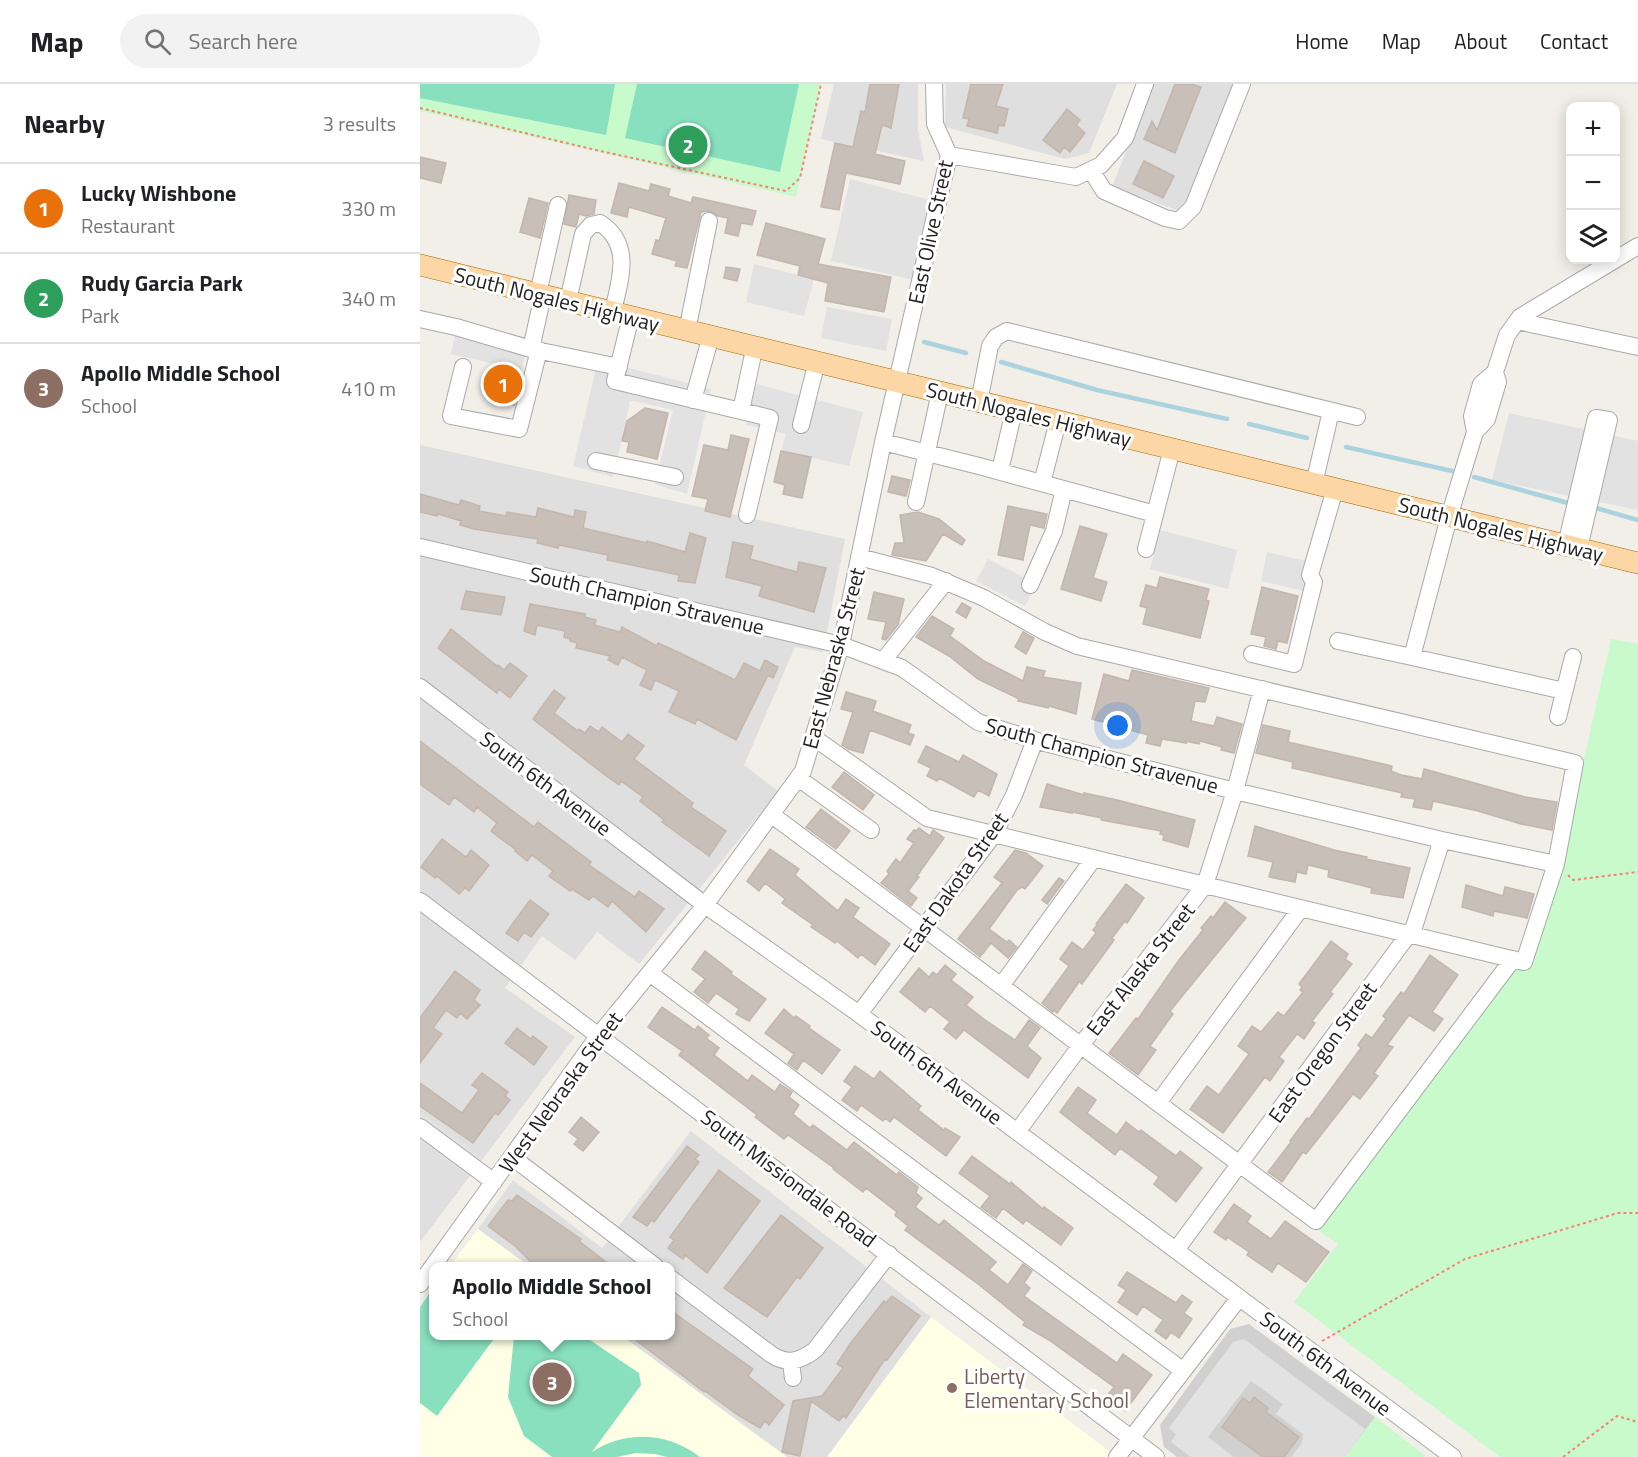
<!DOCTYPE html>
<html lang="en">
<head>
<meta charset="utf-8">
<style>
	body { margin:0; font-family:"Titillium Web",sans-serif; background:#f2f2f2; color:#202124 }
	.controls { position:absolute; right:18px; top:18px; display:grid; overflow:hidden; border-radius:12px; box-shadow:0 3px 15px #0003 }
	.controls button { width:54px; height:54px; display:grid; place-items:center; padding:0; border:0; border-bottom:2px solid #e0e0e0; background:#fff; color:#202124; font:30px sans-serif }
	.you { position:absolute; left:698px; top:642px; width:21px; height:21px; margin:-15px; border:4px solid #fff; border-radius:50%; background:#1a73e8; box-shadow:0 0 0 9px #1a73e833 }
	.badge { display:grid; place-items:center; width:39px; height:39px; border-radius:50%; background:#0b8043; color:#fff; font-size:20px; font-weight:700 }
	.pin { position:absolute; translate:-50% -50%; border:3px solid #fff; box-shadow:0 2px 6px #0006 }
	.popup { position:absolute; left:9px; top:1178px; width:246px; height:78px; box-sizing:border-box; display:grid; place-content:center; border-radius:12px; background:#fff; filter:drop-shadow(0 2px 4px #0005); font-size:20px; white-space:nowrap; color:#757577 }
	.popup b { font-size:22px; color:#202124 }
	.popup::after { content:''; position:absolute; left:50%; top:100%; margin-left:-12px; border:12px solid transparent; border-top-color:#fff }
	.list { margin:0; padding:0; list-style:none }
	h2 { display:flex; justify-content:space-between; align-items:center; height:78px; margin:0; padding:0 24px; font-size:26px }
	h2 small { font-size:20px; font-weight:400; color:#757577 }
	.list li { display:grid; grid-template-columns:39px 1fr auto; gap:18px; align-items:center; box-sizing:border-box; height:90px; padding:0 24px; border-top:2px solid #e0e0e0 }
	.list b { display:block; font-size:22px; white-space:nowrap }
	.list p { margin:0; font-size:20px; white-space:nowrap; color:#757577 }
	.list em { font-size:20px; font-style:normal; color:#757577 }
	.icon { flex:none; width:33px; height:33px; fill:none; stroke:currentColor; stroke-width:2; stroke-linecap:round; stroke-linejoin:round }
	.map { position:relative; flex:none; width:1218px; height:1373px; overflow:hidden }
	header { display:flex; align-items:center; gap:36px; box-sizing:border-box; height:84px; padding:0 30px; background:#fff; border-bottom:2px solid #e0e0e0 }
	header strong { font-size:28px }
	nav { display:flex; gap:33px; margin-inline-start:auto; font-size:21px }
	.search { width:420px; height:54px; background:#f2f2f2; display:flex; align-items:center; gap:15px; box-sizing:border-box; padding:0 21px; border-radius:33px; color:#757577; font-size:22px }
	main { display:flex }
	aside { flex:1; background:#fff }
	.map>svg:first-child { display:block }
</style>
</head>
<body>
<header>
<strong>Map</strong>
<div class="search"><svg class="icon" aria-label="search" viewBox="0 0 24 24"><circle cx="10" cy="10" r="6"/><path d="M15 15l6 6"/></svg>Search here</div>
<nav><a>Home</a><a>Map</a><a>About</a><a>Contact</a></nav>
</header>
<main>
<aside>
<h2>Nearby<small>3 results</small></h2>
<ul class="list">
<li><span class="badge" style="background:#e8710a">1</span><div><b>Lucky Wishbone</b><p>Restaurant</p></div><em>330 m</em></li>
<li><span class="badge" style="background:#2e9e5b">2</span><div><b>Rudy Garcia Park</b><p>Park</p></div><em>340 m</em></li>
<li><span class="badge" style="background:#8d6e63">3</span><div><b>Apollo Middle School</b><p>School</p></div><em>410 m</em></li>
</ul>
</aside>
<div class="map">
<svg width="1218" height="1373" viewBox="0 0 1218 1373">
	<rect width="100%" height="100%" fill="#f2efe9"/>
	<path fill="#e0dfdf" d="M414,0H498V46L504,77L401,55Z
		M526,0H697L669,69L645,75L525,43Z
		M733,0H815L762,128L692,103Z
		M0,361L425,455L403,568L375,563L324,681L358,707L219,880L177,848L155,876L122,852L85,904L155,953L0,1158Z
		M271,1047L511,1233L407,1373H367L202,1252H250V1182H109L58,1145L93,1096L182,1164Z"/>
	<path fill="#ffffe5" d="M58,1145L109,1182H30Z
		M13,1204L14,1252H202L367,1373H0V1223Z
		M511,1233L697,1373H407Z"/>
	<path fill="#d0d0d0" d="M829,1240L955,1333L925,1373H757L744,1363L740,1341L810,1245Z"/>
	<path fill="#c8facc" d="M0,0H401L376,113L0,27Z
		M1191,555L1218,560V1373H1080L874,1218L918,1160L898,1146L1096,884H1111L1166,666Z
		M955,1333L1007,1373H925Z"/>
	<path fill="#88e0be" d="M0,0H195L186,51L0,14Z
		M217,0H379L360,88L205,54Z
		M13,1204L14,1252H76L17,1332L0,1319V1223Z
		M94,1252H164L219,1289L221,1301L172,1368C205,1346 248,1348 280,1373H247L235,1370L216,1369L197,1373H132L104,1352L88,1313Z"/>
	<path fill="#e2e2e2" d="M430,95L514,117L494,196L411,177Z
		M334,180L394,195L384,232L326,218Z
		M407,223L472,235L466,267L401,254Z
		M35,251L106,266L102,286L31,270Z
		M178,276L291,305L267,410L235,400L253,326L214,317L210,318L193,393L153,382Z
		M336,300L443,328L429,382L361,367L366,350L326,341Z
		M1089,329L1218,357V426L1072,396Z
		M740,446L817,466L808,505L730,485Z
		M847,468L891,478L884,507L841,497Z
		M568,475L617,500L605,522L556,497Z
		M0,1028L62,1073L48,1092L0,1057Z
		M824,1255L945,1345L925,1373H871L882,1359L883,1350L856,1330L863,1320L831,1297L788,1353L814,1373H771L751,1358L756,1350L749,1344L813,1258Z"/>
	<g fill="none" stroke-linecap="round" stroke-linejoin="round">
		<path stroke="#aad3df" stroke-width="4.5" d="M504,258L546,269
			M581,278L677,306L807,335
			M829,340L887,354
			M926,363L1032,387
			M1054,393L1148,419
			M1176,424L1218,436"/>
	</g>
	<path fill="#c7bfb8" stroke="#c4b6ab" stroke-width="1.5" d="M450,0H479L471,44L462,41L455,70L485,77L480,100L426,89L419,126L401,123L415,59L433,63L441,27L445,28Z
		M551,0H583L576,22L588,25L584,42L579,41L577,49L547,42L549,35L543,34Z
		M755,0H771L781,3L755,69L724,55L732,37L737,46Z
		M647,25L660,36L656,41L665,49L650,68L644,63L640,69L623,56Z
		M0,73L26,79L21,99L0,94Z
		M724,77L754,92L743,114L713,100Z
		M199,99L229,107L231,100L250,105L248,112L271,119L273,113L336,127L332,141L321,139L318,152L305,149L308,134L298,132L290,127L281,128L267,184L255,182L257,177L232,170L236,156L239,157L246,134L209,123L207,133L191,129Z
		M149,111L176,116L174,130L166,132L159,130L156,143L144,140Z
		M109,114L128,119L120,154L100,148Z
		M346,139L405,155L398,180L471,193L464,228L405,217L408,199L378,191L380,182L337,171Z
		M306,183L320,185L317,197L304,194Z
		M73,282L102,290L94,321L76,316L78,312L66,309Z
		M225,324L248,329L237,375L207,368L209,358L202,357L207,337Z
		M311,351L329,355L310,433L285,427L288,415L272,412L284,361L308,366Z
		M361,367L391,373L382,414L363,410L365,401L354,398Z
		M472,392L490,396L486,412L468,408Z
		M0,410L39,421L41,416L60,422L59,427L86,432L87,428L116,433L118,424L154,433L155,426L166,428L163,444L227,459V457L265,468L270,449L286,454L275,499L258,497L259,491L187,476L188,471L139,461L138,464L117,459L118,455L54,445L40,441L41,437L18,430L17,432L0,428Z
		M588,422L627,430L624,444L610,441L603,476L578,471Z
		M498,428L519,435L545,456L542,461L523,450L506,477L472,471L475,459H484L480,431Z
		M660,442L687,450L673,494L687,498L681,517L641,505Z
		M313,458L333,462L330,475L377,488L379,478L406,484L394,528L339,512L342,502L306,493Z
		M740,493L789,505L786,516L789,517L780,554L723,540L727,524L720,522L726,501L737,504Z
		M842,503L878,512L867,559L858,557L856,565L844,562L846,553L831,550Z
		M46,507L85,513L81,531L41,525Z
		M454,508L484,515L478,541L466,556L462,555L466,538L448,535Z
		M542,519L551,524L546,534L536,528Z
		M110,520L165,530V533L176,536L174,541L200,548L202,543L237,562L238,559L260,569L315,596L324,579L340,587L345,576L358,583L353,594L348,591L316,656L277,635L275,640L249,628L259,607L235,596L231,606L220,601L227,586L202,573L198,581L188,576L190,572L156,564L157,559L150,557V555L144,553L145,547L117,541L115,551L104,547Z
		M512,532L534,545L530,552L564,577L603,597L607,583L625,587L623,593L661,599L656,630L629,622L628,624L598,617L599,615L558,595L529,572L496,553Z
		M31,545L77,582L78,581L84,586L90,579L107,592L90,614L79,605L77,609L18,564Z
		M603,548L614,554L606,570L595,563Z
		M712,586L789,604L785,618L775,617L771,637L794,642L797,633L822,640L814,669L801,666L802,663L780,657L779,660L765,657L766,659L742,655L740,662L726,659L728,651L672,635L684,590L709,597Z
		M134,606L145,614L134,629L158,647L159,645L165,649L170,642L179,648L182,643L202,658L208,650L224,662L214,675L273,719L271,723L306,747L289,772L242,738L244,736L220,717L223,713L201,697L199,701L185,691L113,635Z
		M426,608L456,617L453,627L491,641L488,649L494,651L490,661L450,646L443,669L428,665L422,661L433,628L421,625Z
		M843,641L870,647L868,658L972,682L971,687L981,691L1002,695L1004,685L1105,713L1137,718L1132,746L1101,740L1058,727L1013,717L1011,726L993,723L995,715L981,713L982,709L872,684L873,678L836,669Z
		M0,657L114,743L118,738L171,778L169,781L215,813L219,807L244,825L226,848L192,817L188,823L173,812L169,816L152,805L150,807L129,792L133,787L112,771L107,777L95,767L96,766L71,747L77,739L57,723L54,728L34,713L29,721L0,700Z
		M506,662L539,678L543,671L577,690L569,712L558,706L554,713L519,694L517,697L507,692L511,684L498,678Z
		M424,688L454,711L443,726L412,703Z
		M627,700L664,711V709L697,716L775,736L768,763L743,756L744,751L740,750L741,747L681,736L682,734L652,728V729L620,723Z
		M401,725L430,747L416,765L386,743Z
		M835,742L914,766L947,773L946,775L990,784L983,814L951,809L952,804L908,793L909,786L888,781L886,790L877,788L875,798L849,793L853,778L828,772Z
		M499,744L510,752L513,746L524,754L497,792L499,793L488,807L497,814L491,822L461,799L469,790L467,787L476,775L480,779L494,759L487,755L494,746L496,747Z
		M22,755L46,773L51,766L69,781L49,807L45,804L39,810L17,792L15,794L1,783Z
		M350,765L379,785L375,791L418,827L426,815L439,824L433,833L470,860L455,881L441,870L438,874L417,857L415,859L391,843L393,841L362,819L365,815L345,799L339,807L327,797Z
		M595,766L606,769L623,782L605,805L602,803L597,806L569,845L587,858L589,856L597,863L588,874L571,859L560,873L538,855L582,799L574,793Z
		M639,794L644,797L627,820L622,816Z
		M706,800L724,814L707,839L705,837L692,854L694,856L662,900L659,898L637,929L634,926L633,928L622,919L649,882L640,875L652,858L663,866L676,849L673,846L677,841L676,840Z
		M1046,801L1083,812L1085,803L1114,810L1107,834L1074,827L1073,832L1042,823Z
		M110,816L129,830L111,853L104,848L98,857L86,849Z
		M805,818L826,834L750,927L753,930L730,962L736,966L718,991L689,969L716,934L718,935L759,876L783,846L781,844L791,832L793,834Z
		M911,857L928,870L925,875L932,880L910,908L913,910L892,937L895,939L884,955L877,950L859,973L864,977L850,997L845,993L803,1049L770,1025L787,1002L799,1011L829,970L818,962L832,942L841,948L858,928L864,932L883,908L880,906L882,903L879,900Z
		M285,867L312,888L311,890L346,915L329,937L316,930L319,925L296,909L288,919L274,908L285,895L272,885Z
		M1010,871L1038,891L1012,928L1023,935L1014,947L989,931L967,961L973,963L954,989L958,992L940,1015L933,1010L886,1070L883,1068L862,1098L848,1088L871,1058L870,1057L887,1034L889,1035L941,964L938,961L946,950L952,954L966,935L963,932L981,908L984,910Z
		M525,881L536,890L531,896L553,913L546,921L565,936L595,956L609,936L620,944L607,962L621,974L608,994L544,946L536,955L524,945L530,938L510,922L505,928L480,908L499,884L509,893L513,888L517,891Z
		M35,887L60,906L54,916L60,921L47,935L40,929L37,934L26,926L13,944L22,950L0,979V934Z
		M242,923L275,946L278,942L289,951L286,954L299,964L294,971L328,997L332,991L355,1008L360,1000L372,1008L369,1013L379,1021L373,1030L390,1044L393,1041L427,1066L434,1058L477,1091L479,1088L498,1103L496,1109L502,1114L495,1123L519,1141L524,1136L576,1178L569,1186L588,1201L603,1180L612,1187L604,1199L610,1204L604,1212L697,1279L703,1270L732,1291L705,1327L686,1313L694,1303L629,1256L603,1241L605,1238L558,1200L485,1146L488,1142L475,1131L477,1128L446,1104L443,1108L413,1085L414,1084L368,1051L364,1055L335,1033L337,1031L259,971L262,967L228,943Z
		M364,925L374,934L376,932L390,942L389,944L420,966L402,990L383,976L377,986L368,979L374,970L345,949Z
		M97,944L111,955L113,952L127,963L114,981L85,959Z
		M435,982L454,995L460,987L501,1022L498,1026L524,1046L525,1044L540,1053L526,1072L474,1033L470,1038L465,1034L463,1037L441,1021L437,1027L422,1016L432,1003L424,997Z
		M62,989L88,1008L85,1012L90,1016L78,1031L75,1029L53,1059L0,1022V999L42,1029L59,1006L52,1001Z
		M658,1003L676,1016L667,1029L697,1051L706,1038L719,1048L721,1046L756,1072L760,1067L782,1084L756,1118L734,1100L739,1093L700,1064L695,1071L640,1028Z
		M161,1033L179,1048L163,1067L154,1060L158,1055L149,1048Z
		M267,1062L279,1071L275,1075L279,1078L234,1138L231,1136L227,1142L213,1133Z
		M552,1072L590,1100L591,1098L623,1125L624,1123L653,1144L641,1161L606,1136L603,1140L583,1124L576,1134L561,1123L570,1112L539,1089Z
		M299,1086L340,1117L287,1189L265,1171L263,1175L248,1164L254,1156L250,1153Z
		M97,1111L161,1155L159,1157L191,1182L114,1181L95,1162L68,1142L88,1116L92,1117Z
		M814,1120L831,1132L827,1138L851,1155L865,1137L909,1168L886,1198L858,1179L852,1188L827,1171L829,1168L807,1153L806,1156L794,1148Z
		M361,1131L403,1164L380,1195L377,1193L347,1233L304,1204Z
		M707,1188L756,1219L762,1211L772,1218L764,1229L772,1235L759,1254L751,1248L746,1255L735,1247L743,1236L723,1222L717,1231L698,1218L706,1206L698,1201Z
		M472,1212L500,1232L467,1276L465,1275L426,1334L423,1332L419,1337L391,1317L380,1372L362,1368L373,1317L402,1312L423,1284L417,1280L430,1260L464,1217L466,1219Z
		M250,1226L333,1285L328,1292L364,1321L349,1341L345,1337L340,1344L318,1331L285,1307L284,1308L209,1251H250Z
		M834,1313L848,1324L846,1328L879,1353L864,1373H843L802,1343L823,1314L830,1319Z"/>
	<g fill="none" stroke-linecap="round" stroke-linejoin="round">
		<defs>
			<path id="minor" d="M529,71L656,93L681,81L705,54L725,0
				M671,86L684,107L745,134L759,137L773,123L822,0
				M118,210L138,121
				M123,211L111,265L199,283
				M148,217L163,150L171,141L180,139C213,160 200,196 193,227
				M211,232L195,297L350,334L327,431
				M0,235L36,243L111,265
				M1097,237L1218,263
				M267,247L289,137
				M43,283L31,332L99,345L119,266
				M1075,288L1078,298L1067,335L1055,348L1052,332L1061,300L1075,288L1087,251L1100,233L1218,162
				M273,316L291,252
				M559,318L570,262L576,253L587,247L937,333
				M321,327L335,261
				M381,341L397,277
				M1055,348L1029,433L992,573L1144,607
				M463,358L559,382L735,430
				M176,377L255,393
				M580,387L594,326
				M622,399L638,337
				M894,400L911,327
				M496,418L520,308
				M1146,461L1176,334L1189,336L1159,464
				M0,463L421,561L482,584L558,638L621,658L815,707L1022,756L1136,780
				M726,465L752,365
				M610,501L634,447L644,405
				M918,557L992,573
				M832,570L874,580L894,498L890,491L915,405
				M463,577L526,497
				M0,603L285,821L439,930L1033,1373
				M1138,633L1153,573
				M393,653L507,734L1104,878L1136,780L1155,679L657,562L625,548L564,514L512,492L439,473
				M378,694L451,746
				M352,731L896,1137L1093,875
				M0,817L736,1373
				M231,890L762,1286
				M581,902L674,774
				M439,930L574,750L594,711L615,656
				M738,1019L881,824
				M0,1043L74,1098
				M597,1048L661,961L785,801L815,707L842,605
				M92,1073L235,1182
				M756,1166L994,843L1022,756
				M250,1194L352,1271C368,1281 380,1277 395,1266L469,1170
				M0,1200L179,951L285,821L383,687L421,561L463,358L529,71L515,40L514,0
				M371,1278L373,1294
				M697,1373L819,1214"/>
			<path id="major" d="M0,181C407,278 812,380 1218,479"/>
		</defs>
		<use href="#minor" stroke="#a9a9a9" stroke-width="18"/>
		<use href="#major" stroke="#a06b00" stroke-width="22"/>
		<path stroke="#fa8072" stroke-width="2" stroke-dasharray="3 3" stroke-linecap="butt" d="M0,24L180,67L366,107L380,94L401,0
			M1148,791L1153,796L1218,788
			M902,1257L1045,1175L1198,1129H1218
			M1143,1373L1197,1332L1218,1338"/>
		<use href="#minor" stroke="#fff" stroke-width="16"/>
		<use href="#major" stroke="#fcd6a4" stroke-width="21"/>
	</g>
	<circle fill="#8d6e63" stroke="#fff" stroke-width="2" cx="532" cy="1304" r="6"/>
	<g text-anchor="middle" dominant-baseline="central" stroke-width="6" stroke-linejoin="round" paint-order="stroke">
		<g font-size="21" fill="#222" stroke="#fff">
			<text transform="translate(510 148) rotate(-78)">East Olive Street</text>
			<text transform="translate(137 215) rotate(14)">South Nogales Highway</text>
			<text transform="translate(609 330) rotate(14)">South Nogales Highway</text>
			<text transform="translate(1081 445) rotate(14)">South Nogales Highway</text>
			<text transform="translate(227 516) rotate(13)">South Champion Stravenue</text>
			<text transform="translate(413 574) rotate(-75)">East Nebraska Street</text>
			<text transform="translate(682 671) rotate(15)">South Champion Stravenue</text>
			<text transform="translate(126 699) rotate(37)">South 6th Avenue</text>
			<text transform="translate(535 798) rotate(-55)">East Dakota Street</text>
			<text transform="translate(720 885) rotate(-52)">East Alaska Street</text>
			<text transform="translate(902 968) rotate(-54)">East Oregon Street</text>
			<text transform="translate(517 988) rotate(37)">South 6th Avenue</text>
			<text transform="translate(140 1008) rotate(-54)">West Nebraska Street</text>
			<text transform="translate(369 1094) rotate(37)">South Missiondale Road</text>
			<text transform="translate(906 1279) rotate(37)">South 6th Avenue</text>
		</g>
		<g font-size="21" fill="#785e54" stroke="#fff" text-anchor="start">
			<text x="544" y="1292">Liberty<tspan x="544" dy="24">Elementary School</tspan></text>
		</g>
	</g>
</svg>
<div class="controls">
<button>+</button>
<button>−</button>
<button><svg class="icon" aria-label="layers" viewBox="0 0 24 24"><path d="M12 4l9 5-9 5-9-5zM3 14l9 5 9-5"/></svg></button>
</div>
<div class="you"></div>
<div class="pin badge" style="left:83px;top:300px;background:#e8710a">1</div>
<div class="pin badge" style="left:268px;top:61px;background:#2e9e5b">2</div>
<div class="pin badge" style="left:132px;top:1298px;background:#8d6e63">3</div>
<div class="popup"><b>Apollo Middle School</b>School</div>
</div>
</main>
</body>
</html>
